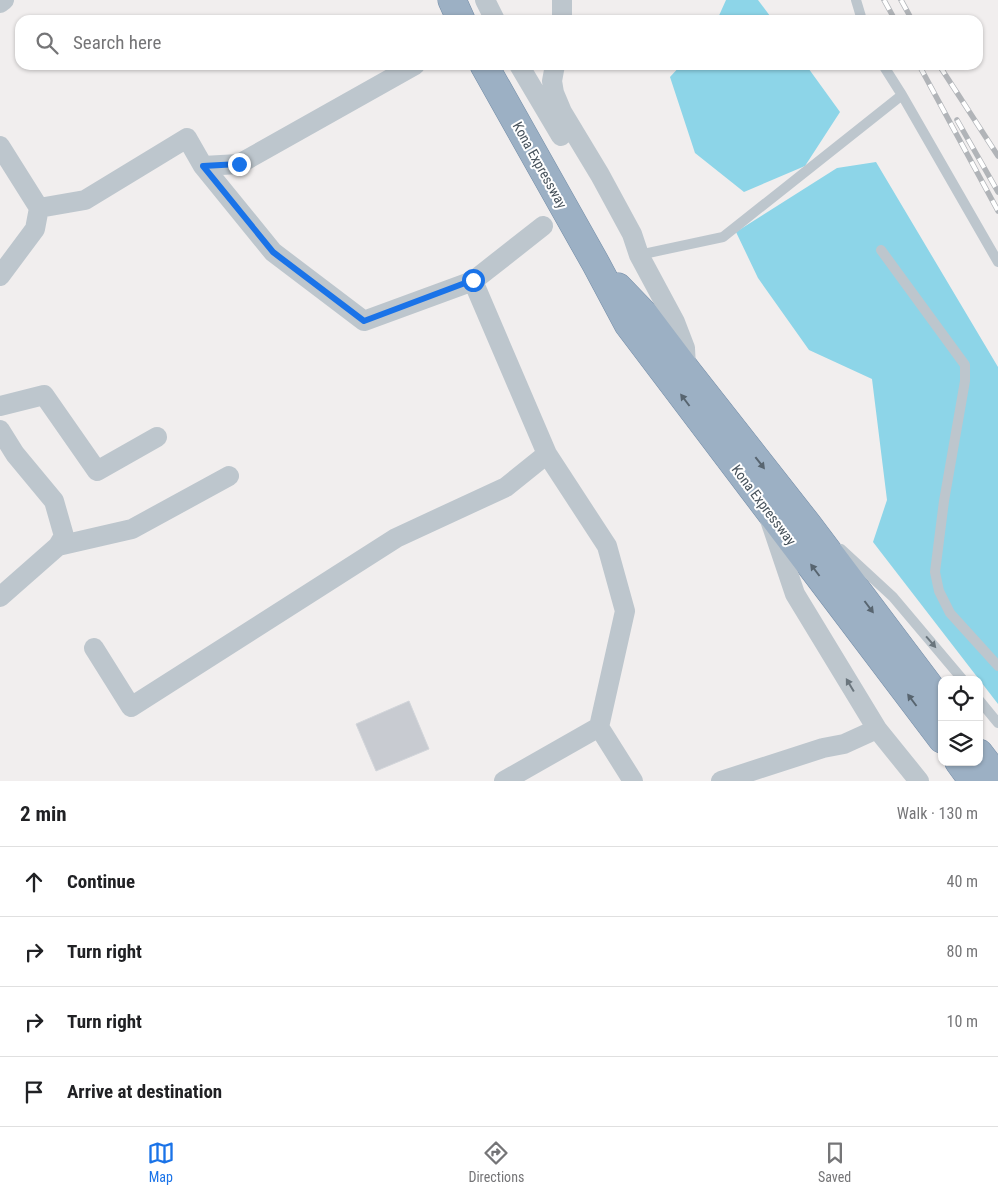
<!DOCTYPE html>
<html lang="en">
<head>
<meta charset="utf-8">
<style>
	body { margin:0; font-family:"Roboto Condensed",sans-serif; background:#f2f2f2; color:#202124 }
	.controls { position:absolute; right:15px; bottom:15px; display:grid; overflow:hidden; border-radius:10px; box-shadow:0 1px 4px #0004 }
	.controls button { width:45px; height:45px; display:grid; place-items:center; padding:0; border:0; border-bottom:1px solid #e0e0e0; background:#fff; color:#202124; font:25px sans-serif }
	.stop { position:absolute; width:15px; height:15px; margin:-11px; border:4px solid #1a73e8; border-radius:50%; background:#fff }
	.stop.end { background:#1a73e8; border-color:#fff; box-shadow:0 1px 5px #0008 }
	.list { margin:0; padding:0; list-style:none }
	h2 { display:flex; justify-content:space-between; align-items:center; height:65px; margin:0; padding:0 20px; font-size:21px }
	h2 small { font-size:16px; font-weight:400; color:#757577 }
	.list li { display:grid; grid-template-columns:32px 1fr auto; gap:15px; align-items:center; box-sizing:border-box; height:70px; padding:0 20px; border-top:1px solid #e0e0e0 }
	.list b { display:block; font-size:19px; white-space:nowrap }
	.list em { font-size:16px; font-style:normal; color:#757577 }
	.icon { flex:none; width:28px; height:28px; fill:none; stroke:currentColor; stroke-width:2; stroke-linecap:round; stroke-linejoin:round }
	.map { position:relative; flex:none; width:998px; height:781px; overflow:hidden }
	.search { position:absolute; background:#fff; box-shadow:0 1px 4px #0004; left:15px; right:15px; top:15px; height:55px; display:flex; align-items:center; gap:12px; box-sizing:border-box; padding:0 18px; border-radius:15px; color:#757577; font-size:19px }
	.sheet { height:345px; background:#fff }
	nav { display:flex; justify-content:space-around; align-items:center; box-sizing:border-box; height:70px; border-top:1px solid #e0e0e0; background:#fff; font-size:14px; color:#757577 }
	nav a { display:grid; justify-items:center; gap:2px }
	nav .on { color:#1a73e8 }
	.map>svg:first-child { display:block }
</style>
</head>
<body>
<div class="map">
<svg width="998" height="781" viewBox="0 0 998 781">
	<rect width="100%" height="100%" fill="#f1eeee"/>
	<path fill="#8dd5e8" d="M726,0H758L773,20H717Z
		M681,65H806L840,112L805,166L744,192L695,153L670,77Z
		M876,162L998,367V704L873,542L887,500L872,379L809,350L758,278L736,232L837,168Z"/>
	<path fill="#c8cbd1" stroke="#d2d5da" d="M409,701L429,749L376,771L356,724Z"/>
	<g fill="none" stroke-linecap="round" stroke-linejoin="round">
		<defs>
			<path id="trunk" d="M452,0L461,20
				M484,65L596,264L628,324L942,739
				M618,287L644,314L687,371L808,525L942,703
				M979,753L998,778
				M959,762L973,781"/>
		</defs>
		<use href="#trunk" stroke="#738ca7" stroke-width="29"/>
		<path stroke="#bdc6cd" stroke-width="10" d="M856,0L862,20
			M883,65L902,95
			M881,250L965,365V381L944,501L935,572L939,591L950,613L998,666
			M639,255L723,237L902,95L998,262
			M841,549L893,597L963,680
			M979,700L998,723"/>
		<path stroke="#bdc6cd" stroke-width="20" d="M485,0L495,20
			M0,3L4,0
			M562,20V0
			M519,65L561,136
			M555,65L552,81L554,93L562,112L600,175L632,234L639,255L675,322L685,348L686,368
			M0,146L39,208L35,229L0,276
			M203,166L273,252L364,321L473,281L543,226
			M39,208L85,200L187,138L203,166L239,164L415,65
			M0,406L44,395L97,471L157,437
			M0,430L15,454L54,501L64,536L58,546L0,597
			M547,454L607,546L625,611L599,727
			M770,520L795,594L877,729L919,781
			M58,546L132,529L229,476
			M94,648L131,707L396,538L506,487L547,454L473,281
			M504,781L599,727L633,781
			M721,781L823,748L844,744L877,729"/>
		<use href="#trunk" stroke="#9cb0c4" stroke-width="28"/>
		<defs>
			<path id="rail" d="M884,0L895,20
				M901,0L912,20
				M919,65L998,211
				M939,65L998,156
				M957,120L998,192"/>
		</defs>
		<use href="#rail" stroke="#b1b4b8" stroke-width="5.5"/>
		<use href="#rail" stroke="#fff" stroke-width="4" stroke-dasharray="11" stroke-linecap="butt"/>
	</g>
	<defs><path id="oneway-solid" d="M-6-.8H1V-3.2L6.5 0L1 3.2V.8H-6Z" transform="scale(1.25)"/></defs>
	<g fill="#586570">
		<use href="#oneway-solid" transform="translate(685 400) rotate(-127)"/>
		<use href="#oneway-solid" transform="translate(760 463) rotate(52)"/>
		<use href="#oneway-solid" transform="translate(815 570) rotate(-127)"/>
		<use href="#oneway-solid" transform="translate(869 607) rotate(53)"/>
		<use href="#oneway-solid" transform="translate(912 700) rotate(-127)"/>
	</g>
	<g fill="#6a757d">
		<use href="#oneway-solid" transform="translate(931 642) rotate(49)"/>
		<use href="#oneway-solid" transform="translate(850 685) rotate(-121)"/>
	</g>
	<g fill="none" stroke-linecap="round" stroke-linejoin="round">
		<path stroke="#1a73e8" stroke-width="6" d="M239,164L203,166L273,252L364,321L473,280"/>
	</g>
	<g text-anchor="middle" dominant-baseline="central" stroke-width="4" stroke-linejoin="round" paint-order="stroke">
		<g font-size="14" fill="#47525b" stroke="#fff">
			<text transform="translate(540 165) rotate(61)">Kona Expressway</text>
			<text transform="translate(764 505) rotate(53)">Kona Expressway</text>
		</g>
	</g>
</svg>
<div class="controls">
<button><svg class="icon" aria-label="locate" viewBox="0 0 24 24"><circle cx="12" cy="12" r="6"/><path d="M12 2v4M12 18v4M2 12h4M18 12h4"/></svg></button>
<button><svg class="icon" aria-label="layers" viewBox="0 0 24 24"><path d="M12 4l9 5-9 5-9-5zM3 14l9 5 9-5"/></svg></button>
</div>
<div class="stop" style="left:473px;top:280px"></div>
<div class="stop end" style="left:239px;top:164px"></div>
<div class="search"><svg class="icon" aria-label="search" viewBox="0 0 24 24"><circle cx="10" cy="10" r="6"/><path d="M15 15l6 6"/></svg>Search here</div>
</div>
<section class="sheet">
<h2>2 min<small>Walk · 130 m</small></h2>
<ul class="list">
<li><svg class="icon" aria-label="ahead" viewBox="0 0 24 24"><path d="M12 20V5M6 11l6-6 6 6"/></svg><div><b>Continue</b></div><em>40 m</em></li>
<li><svg class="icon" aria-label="right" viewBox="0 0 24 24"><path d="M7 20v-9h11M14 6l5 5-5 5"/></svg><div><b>Turn right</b></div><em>80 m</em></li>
<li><svg class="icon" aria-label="right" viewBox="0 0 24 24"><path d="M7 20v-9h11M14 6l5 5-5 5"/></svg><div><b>Turn right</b></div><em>10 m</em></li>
<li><svg class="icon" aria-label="arrive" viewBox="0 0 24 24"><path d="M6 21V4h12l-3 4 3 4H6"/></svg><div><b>Arrive at destination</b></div></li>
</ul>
</section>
<nav>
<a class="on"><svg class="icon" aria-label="map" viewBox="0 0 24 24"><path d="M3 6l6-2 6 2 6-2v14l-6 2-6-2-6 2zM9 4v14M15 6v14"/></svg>Map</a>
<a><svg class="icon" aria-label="directions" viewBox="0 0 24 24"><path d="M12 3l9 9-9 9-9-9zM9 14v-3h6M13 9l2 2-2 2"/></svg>Directions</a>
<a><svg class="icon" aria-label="saved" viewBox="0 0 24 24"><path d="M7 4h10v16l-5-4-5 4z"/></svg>Saved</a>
</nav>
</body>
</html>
